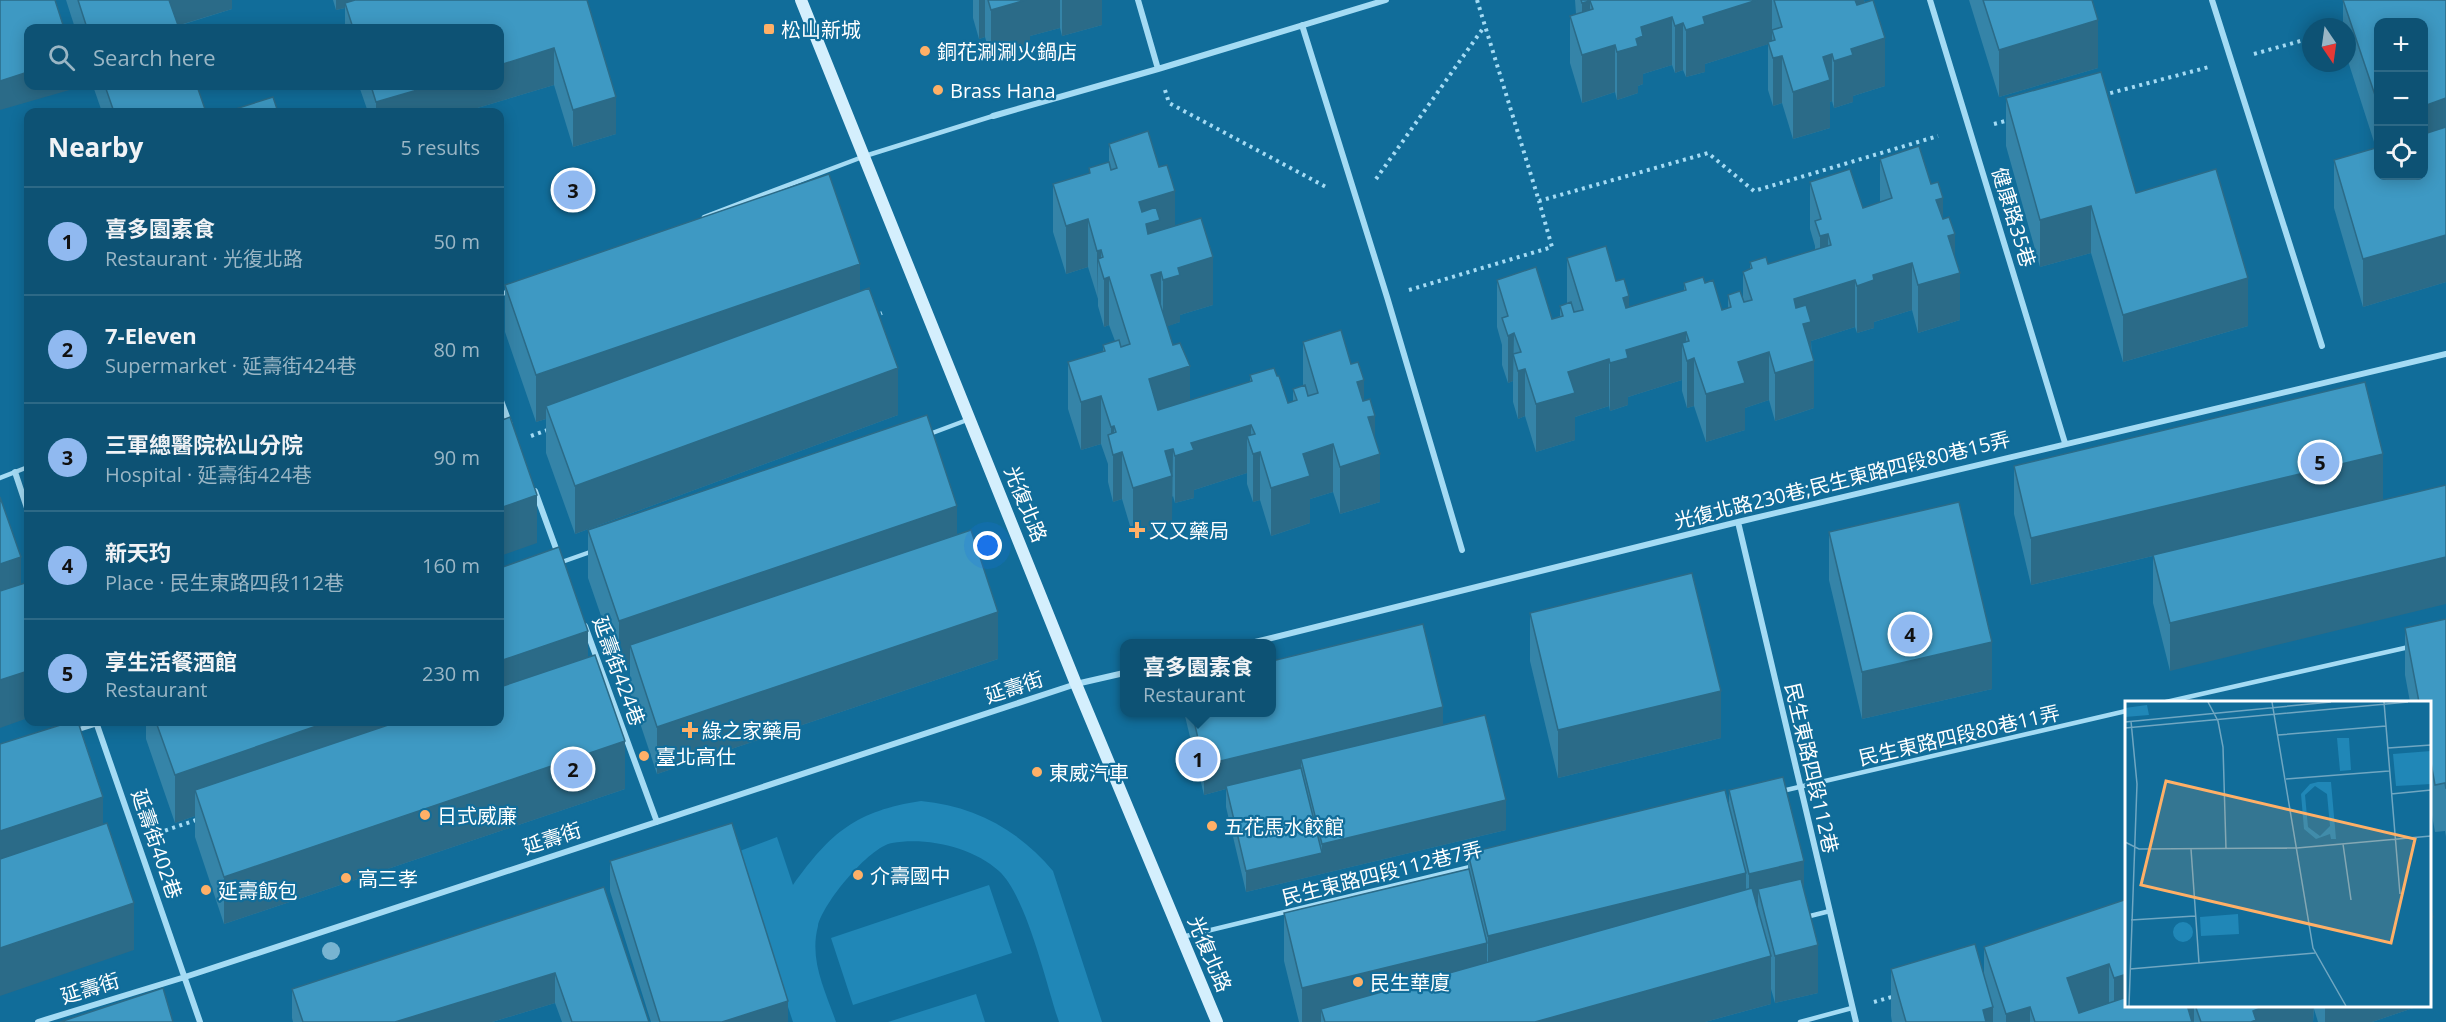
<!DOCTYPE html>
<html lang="en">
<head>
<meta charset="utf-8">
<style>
	body { margin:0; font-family:"Open Sans","Noto Sans TC",sans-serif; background:#1b5c7c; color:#f1f3f6 }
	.controls { position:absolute; right:18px; top:18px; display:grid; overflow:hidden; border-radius:12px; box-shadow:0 3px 15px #0003 }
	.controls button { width:54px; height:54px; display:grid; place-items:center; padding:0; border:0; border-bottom:2px solid #2d6986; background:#0d5274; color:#f1f3f6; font:30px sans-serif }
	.compass { position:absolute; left:2302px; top:18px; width:54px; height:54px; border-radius:50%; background:#0d5274; box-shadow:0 3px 15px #0003; rotate:167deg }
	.you { position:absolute; left:988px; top:546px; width:21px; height:21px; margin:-15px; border:4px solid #fff; border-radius:50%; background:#1a73e8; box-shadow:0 0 0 9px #1a73e833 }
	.badge { display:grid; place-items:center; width:39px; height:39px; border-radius:50%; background:#90b9f0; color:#111; font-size:20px; font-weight:700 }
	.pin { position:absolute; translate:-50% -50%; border:3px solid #fff; box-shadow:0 2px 6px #0006 }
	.popup { position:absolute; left:1120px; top:639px; width:156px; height:78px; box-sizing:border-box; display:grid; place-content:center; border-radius:12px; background:#0d5274; filter:drop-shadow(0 2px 4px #0005); font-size:20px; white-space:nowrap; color:#9ab6c5 }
	.popup b { font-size:22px; color:#f1f3f6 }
	.popup::after { content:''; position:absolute; left:50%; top:100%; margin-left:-12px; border:12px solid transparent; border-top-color:#0d5274 }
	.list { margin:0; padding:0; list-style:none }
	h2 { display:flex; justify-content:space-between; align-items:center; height:78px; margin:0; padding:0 24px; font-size:26px }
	h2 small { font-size:20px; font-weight:400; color:#9ab6c5 }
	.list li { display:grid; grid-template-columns:39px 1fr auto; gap:18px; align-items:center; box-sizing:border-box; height:108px; padding:0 24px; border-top:2px solid #2d6986 }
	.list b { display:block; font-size:22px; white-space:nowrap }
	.list p { margin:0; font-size:20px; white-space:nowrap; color:#9ab6c5 }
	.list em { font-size:20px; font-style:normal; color:#9ab6c5 }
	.icon { flex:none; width:33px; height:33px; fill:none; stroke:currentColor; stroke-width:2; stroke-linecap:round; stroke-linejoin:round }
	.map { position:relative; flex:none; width:2446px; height:1022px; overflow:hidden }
	.search { position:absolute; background:#0d5274; box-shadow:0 3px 15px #0003; left:24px; top:24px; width:480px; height:66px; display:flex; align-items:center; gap:15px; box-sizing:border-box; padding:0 21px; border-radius:12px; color:#9ab6c5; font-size:22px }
	.panel { position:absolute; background:#0d5274; box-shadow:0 3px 15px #0003; left:24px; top:108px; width:480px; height:618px; border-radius:12px }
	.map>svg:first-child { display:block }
</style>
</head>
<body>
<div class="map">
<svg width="2446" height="1022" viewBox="0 0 2446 1022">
	<rect width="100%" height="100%" fill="#116d9a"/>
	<path fill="#2087b7" d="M921,801C974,806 1019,830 1053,871L1102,1022H1059C1046,984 1027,897 999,871C972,847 927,837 892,843C869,847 823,903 818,926C809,960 825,990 836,1022H793L737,852L777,837L793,885C831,832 856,811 921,801Z
		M989,885L1012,953L853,1005L831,938Z
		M976,994L985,1022H888Z"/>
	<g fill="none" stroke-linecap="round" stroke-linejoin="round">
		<path stroke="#a4dbf4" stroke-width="4" stroke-dasharray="3 4.5" stroke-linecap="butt" d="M1477,0L1539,201L1708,153L1754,191L1938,136
			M2254,54L2311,38
			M1165,90L1169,103L1328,188
			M2103,95L2209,67
			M1994,124L2009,120
			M1376,179L1484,27
			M1409,290L1552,247L1539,201
			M874,316L882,313
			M531,436L550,429
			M158,833L199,819
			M1874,1002L1895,996"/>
		<path stroke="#a4dbf4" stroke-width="4.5" d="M704,217L865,156L993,116
			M500,295L511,290
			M927,435L967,420
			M0,478L28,467
			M559,563L593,551
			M2166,702L2409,647
			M77,730L103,722
			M1782,791L2126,711
			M1806,917L1830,911
			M1182,937L1474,866
			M1800,1022L1852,1008"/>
		<path stroke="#a4dbf4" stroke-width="6" d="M1138,0L1158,69
			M1930,0L2065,443
			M2212,0L2322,346
			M1302,25L1387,297L1462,550
			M993,116L1158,69L1386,0
			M500,398L510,425
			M15,472L28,511
			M535,491L558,554
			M1738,522L1856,1022
			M585,626L657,822
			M1247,644L1738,522L2446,354
			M96,722L200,1022
			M38,1022L185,977L1076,684L1124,673"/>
		<path stroke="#d4effd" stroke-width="12" d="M801,0L1076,684L1217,1022"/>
	</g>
	<circle fill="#78b4d1" cx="331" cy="951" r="9"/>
	<path fill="#3584a8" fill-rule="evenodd" d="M66,0H232V9L178,26L179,28H75Z
		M333,0H587L616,134L573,147L554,85L464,112H368L359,86H500V28H345V8L336,10Z
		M973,0H1102V25L1062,36L1060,28L1030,36V46L991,57L985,37L979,39L973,18Z
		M1575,0H1864L1885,86L1853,96V102L1834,108L1832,101L1830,102V128L1793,139L1782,103L1773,106L1768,90V44L1705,64V72L1686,77L1683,70L1675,73L1672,65L1643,74V84L1638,86V93L1617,100L1615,92L1582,103L1570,63V16L1576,14Z
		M1969,0H2092L2098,68L1999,97Z
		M2343,0H2446V282L2363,307L2334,208V160L2376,148L2347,58V27H2343ZM2379,22H2424V176H2379Z
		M93,86H197L206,112H102Z
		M2006,98L2136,193L2248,326L2123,362L2091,253L2040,267L2006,146Z
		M1109,144L1175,226L1213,305L1180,315V322L1167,326L1190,401L1250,382V375L1277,376L1288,403L1293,402V389L1303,386V342L1351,364L1375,439L1380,502L1340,514L1333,492L1310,499V523L1271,536L1260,500L1253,502L1247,484V473L1194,490V498L1175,503L1173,496L1172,497V523L1133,536L1122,499L1113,502L1108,482V464L1101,444L1081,450L1068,409V362L1103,352V345L1115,341L1109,325L1104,327L1098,306V299L1088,267L1066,274L1053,232V184L1089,174V168L1109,162Z
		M1880,159L1931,184L1943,198V219L1955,258L1960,320L1918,333L1912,310L1874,322V328L1857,333L1855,327L1811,341L1814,408L1775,421L1769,400L1745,408V430L1706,442L1694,406L1687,408L1682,391V380L1628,397V405L1610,411L1609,406L1575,417V440L1536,452L1525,416L1518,419L1513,402V381L1508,383L1502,365V345L1497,327V280L1552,319L1560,316V306L1567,304V258L1616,281L1629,308L1684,291V283H1705L1722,310L1728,308V295L1743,297V272L1750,269V262L1768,264L1815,250V246L1810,229V182L1863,208L1880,202Z
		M505,285L860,291L898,415L575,534L546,453V419L536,422L505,332Z
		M2365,382L2170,671L2153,603V556L2031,585L2014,514V466Z
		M588,530L957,535L998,659L657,774L630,693V664L619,668L588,578Z
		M1829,532L1992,689L1862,719L1829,580Z
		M1530,613L1721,738L1558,778L1530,661Z
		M2446,619V837L2445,831L2435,832L2430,804V702H2410L2405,675V628Z
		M588,657L625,789L224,924L195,837V816L175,823L146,739V722H500Z
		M1184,712H1272L1443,725L1506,830L1246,892L1226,807V789L1204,795Z
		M1729,790L1804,889L1818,993L1775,1003L1771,989V1004L1705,1022H1299L1284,961V913L1468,869V853L1729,804Z
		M610,861L788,1022H651L610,891Z
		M604,887L649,1022H562L555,1003L492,1022H293L292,1018V989Z
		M2127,899V1005H2422L2372,1022H2318L2314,1009L2313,1022H1892L1891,1016V969L1984,974V947Z"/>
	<path fill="#2b6b88" d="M167,0H232V9L170,28Z
		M336,0H369L345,3V8L336,10Z
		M979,0H985V37L979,39Z
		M1026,0H1060V28L1030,36V46L991,57V10Z
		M1062,0H1102V25L1062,36Z
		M1757,0H1772V43L1705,64V72L1686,77V30L1703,17Z
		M1846,0H1864V15Z
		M1590,1V48L1582,51V3Z
		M1672,17V65L1643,74V84L1638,86V93L1617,100V52L1641,27Z
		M2098,20V68L1999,97V50Z
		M1683,23V70L1675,73V26Z
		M1885,38V86L1853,96V102L1834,108V61L1851,49Z
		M1615,45V92L1582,103V55Z
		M554,48V85L464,112H376V102L431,86H500V65Z
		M1832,54V101L1830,102V128L1793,139V92L1823,57Z
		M1782,56V103L1773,106V58Z
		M28,72V86H73V89L0,110V81Z
		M616,97V134L573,147V110Z
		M2446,98V146L2424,153V106Z
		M1175,191V238L1146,272L1139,202Z
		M1943,198V245L1936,200Z
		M2091,206V253L2040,267V220Z
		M1088,219V267L1066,274V226Z
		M1828,234V282L1820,284V236Z
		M1955,234V274L1960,273V320L1918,333V285L1948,236Z
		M2446,235V282L2363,307V259Z
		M1101,250V269L1098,259L1097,299V251Z
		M1213,257V305L1180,315V322L1163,328V280L1178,268Z
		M1912,263V310L1874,322V328L1857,333V286L1873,275Z
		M860,264V311L546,406V419L536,422V375Z
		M1161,272V319L1151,275Z
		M1109,277V325L1104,327V279Z
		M2248,278V326L2123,362V315Z
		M1855,280V327L1811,341V362L1814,361V408L1775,421V373L1794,299Z
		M1629,296V343L1623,298Z
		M1686,332V357L1682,343V380L1628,397V405L1610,411V363L1626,350Z
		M1514,333L1513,381L1508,383V336Z
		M1769,352V400L1745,408V430L1706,442V394L1738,362Z
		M1694,358V406L1687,408V361Z
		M1609,359V406L1575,417V440L1536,452V404L1568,372Z
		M1190,366V414L1149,427V379Z
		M898,368V415L575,534V486Z
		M1525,369V416L1518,419V371Z
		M1364,380V428L1357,382Z
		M1101,396V444L1081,450V402Z
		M1375,416V456L1380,454V502L1340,514V467L1368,417Z
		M1251,425V450L1247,436V473L1194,490V498L1175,503V456L1191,443Z
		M1114,426V455L1122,452V499L1113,502V455L1111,445V427Z
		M1333,444V492L1310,499V523L1271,536V488L1303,454Z
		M1173,449L1172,523L1133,536V488L1165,451Z
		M1260,452V500L1253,502V454Z
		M2383,454V501L2031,585V538Z
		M537,495V543L500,556V508Z
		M957,506V553L630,645V664L619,668V621Z
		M21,557V604L0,611V564Z
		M2446,557V604L2170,671V623Z
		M998,612V659L657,774V727Z
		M588,631V678L500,709V661Z
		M1992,642V689L1862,719V672Z
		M28,671V718L0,728V680Z
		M1721,691V738L1558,778V730Z
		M1443,707V737L1301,759V771L1226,786V789L1204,795V765Z
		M328,722H463L195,790V816L175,823V775Z
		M625,741V789L224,924V877Z
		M103,797V844L0,878V831Z
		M1506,800V830L1246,892V871L1322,853V844Z
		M2432,837L2431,912H2430V838Z
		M1804,861V909L1758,889V919L1749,921V874Z
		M1746,873V921L1488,984V936Z
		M134,903V950L0,996V948Z
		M2433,917V964L2430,965V1003V918Z
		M1487,943V991L1321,1009V1022H1302V988Z
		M1818,945V993L1775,1003V956Z
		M1771,956V1004L1705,1022H1535Z
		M2109,964V1012L2078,1022L2067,978Z
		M555,973V1003L492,1022H395Z
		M2127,974V1005L2114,1022V978Z
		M788,1001V1022H722Z
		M2186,1005H2194V1022H2186Z
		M2268,1005H2314L2313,1022H2251L2253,1011Z
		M2325,1005H2422L2372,1022H2325Z
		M1993,1007V1022H1983V1010Z
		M2030,1007V1022H2006V1014Z"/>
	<path fill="#3e99c3" stroke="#2b6b88" stroke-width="1.5" d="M0,0H55L64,28H28V72L0,81Z
		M78,0H169L179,28H87Z
		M355,0H587L616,97L573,110L554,48L500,65V28H353L345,3Z
		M988,0H1026L991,10Z
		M1581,0H1757L1703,17L1705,24L1686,30L1683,23L1675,26L1672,17L1641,27L1643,36L1636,39L1638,46L1617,52L1615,45L1582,55L1570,16L1593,9L1590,1L1582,3Z
		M1774,0H1855L1857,5L1873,0L1885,38L1851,49L1853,55L1834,61L1832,54L1823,57L1830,80L1793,92L1782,56L1773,58L1768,42L1775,40L1772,30L1782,27Z
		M1983,0H2092L2098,20L1999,50Z
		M2343,0H2446V98L2424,106V22H2379V107Z
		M2101,72L2136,193L2216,169L2248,278L2123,315L2091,206L2040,220L2006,98Z
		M105,86H197L206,112H114Z
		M371,86H431L376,102Z
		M273,97L278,112H226Z
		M2446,127V235L2363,259L2334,160L2379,147V176H2424V134Z
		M1148,131L1159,167L1167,165L1175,191L1139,202L1142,212L1156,207L1160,220L1146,224L1148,234L1201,218L1213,257L1178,268L1180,275L1163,280L1161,272L1151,275L1173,345L1180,343L1190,366L1149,379L1158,410L1252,381L1250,375L1274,368L1277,376H1279L1288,403L1297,400L1293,389L1305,385L1308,396L1318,393L1303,342L1341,330L1351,364L1358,362L1364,380L1357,382L1363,401L1370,399L1375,416L1368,417L1380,454L1340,467L1333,444L1303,454L1310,476L1271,488L1260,452L1253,454L1247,436L1255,434L1251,425L1191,443L1194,450L1175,456L1173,449L1165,451L1172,476L1133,488L1122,452L1113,455L1108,435L1116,432L1114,426L1111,427L1101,396L1081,402L1068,362L1105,351L1103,345L1119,340L1121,347L1130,344L1109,277L1104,279L1098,259L1103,257L1101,250L1097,251L1088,219L1066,226L1053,184L1090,173L1089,168L1109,162L1111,170L1117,168L1109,144Z
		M1919,146L1931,184L1938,182L1943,198L1936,200L1943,219L1949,217L1955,234L1948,236L1960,273L1918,285L1912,263L1873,275L1874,280L1857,286L1855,280L1794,299L1796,308L1806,305L1811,322L1803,324L1814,361L1775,373L1769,352L1738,362L1745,383L1706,394L1694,358L1687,361L1682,343L1689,341L1686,332L1626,350L1628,358L1610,363L1609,359L1568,372L1575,393L1536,404L1525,369L1518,371L1513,354L1521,352L1514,333L1508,336L1502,318L1508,316L1497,280L1536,267L1552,319L1563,316L1560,306L1571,302L1574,312L1583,310L1567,258L1606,246L1616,281L1624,279L1629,296L1623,298L1626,308L1686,290L1684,283L1703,277L1705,283L1713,280L1722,310L1731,307L1728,295L1740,291L1744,302L1752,300L1743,272L1752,268L1750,262L1766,257L1768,264L1831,245L1828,234L1820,236L1815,221L1821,219L1810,182L1850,169L1863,208L1892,198L1880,159Z
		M829,174L860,264L536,375L505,285Z
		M869,288L898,368L575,486L546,406Z
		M2365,382L2383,454L2031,538L2014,466Z
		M927,415L957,506L619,621L588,530Z
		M510,417L537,495L500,508V421Z
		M2446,485V557L2170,623L2153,555Z
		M0,497L21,557L0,564Z
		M1959,502L1992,642L1862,672L1829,532Z
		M971,530L998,612L657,727L630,645Z
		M559,547L588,631L500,661V568Z
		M1692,573L1721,691L1558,730L1530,613Z
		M28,582V671L0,680V591Z
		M2446,619V789L2445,783L2435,785L2430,757V702H2419L2405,628Z
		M1423,624L1443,707L1204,765L1192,712H1272V661Z
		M595,655L625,741L224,877L195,790L397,722H500V687Z
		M1485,715L1506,800L1322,844L1301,759Z
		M70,722H78L103,797L0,831V744Z
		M156,722H328L175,775Z
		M1301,768L1322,853L1246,871L1226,786Z
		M1783,777L1804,861L1749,874L1729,790Z
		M1725,790L1746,873L1488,936L1468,853Z
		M107,823L134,903L0,948V859Z
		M732,823L788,1001L722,1022H660L610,861Z
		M2430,828L2432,837L2430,838Z
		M1469,869L1487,943L1302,988L1284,913Z
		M1801,879L1818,945L1775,956L1758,889Z
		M604,887L649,1022H572L555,973L395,1022H303L292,989Z
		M1752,888L1771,956L1535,1022H1325L1321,1009Z
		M2127,899V974L2114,978L2109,964L2067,978L2079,1013L2127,997V1005H2187L2192,1022H2035L2030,1007L2006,1014L1984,947Z
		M2430,906L2433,917L2430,918Z
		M1975,944L1993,1007L1983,1010L1986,1022H1906L1891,969Z
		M163,988L173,1022H60Z
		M2195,1005H2268L2253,1011L2256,1020L2251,1022H2201Z"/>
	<g fill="#ffb067" stroke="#116d9a" stroke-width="2">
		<rect x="763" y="23" width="12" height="12" rx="3"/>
		<circle cx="925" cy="51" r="6"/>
		<circle cx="938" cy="90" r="6"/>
		<path d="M1134 521h6v6h6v6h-6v6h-6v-6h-6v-6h6z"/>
		<path d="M687 721h6v6h6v6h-6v6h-6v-6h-6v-6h6z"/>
		<circle cx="644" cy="756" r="6"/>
		<circle cx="1037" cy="772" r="6"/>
		<circle cx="425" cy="815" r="6"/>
		<circle cx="1212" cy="826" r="6"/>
		<circle cx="858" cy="875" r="6"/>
		<circle cx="346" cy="878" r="6"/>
		<circle cx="206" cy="890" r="6"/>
		<circle cx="1358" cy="982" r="6"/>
	</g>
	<g text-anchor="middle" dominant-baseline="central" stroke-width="4.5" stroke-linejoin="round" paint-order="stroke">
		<g font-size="20" fill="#fff" stroke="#116d9a" text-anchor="start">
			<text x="781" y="29">松山新城</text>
			<text x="937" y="51">銅花涮涮火鍋店</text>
			<text x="950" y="90">Brass Hana</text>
			<text x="1149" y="530">又又藥局</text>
			<text x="702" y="730">綠之家藥局</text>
			<text x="656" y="756">臺北高仕</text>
			<text x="1049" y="772">東威汽車</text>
			<text x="437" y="815">日式威廉</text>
			<text x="1224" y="826">五花馬水餃館</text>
			<text x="870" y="875">介壽國中</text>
			<text x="358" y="878">高三孝</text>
			<text x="218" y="890">延壽飯包</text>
			<text x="1370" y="982">民生華廈</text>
		</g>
		<g font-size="20" fill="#fff" stroke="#116d9a">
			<text transform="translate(2014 217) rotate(73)">健康路35巷</text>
			<text transform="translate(1842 480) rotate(-14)">光復北路230巷;民生東路四段80巷15弄</text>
			<text transform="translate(1026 504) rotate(68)">光復北路</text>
			<text transform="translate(619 671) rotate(70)">延壽街424巷</text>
			<text transform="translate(1014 687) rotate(-18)">延壽街</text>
			<text transform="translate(1959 735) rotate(-13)">民生東路四段80巷11弄</text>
			<text transform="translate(1812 768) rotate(77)">民生東路四段112巷</text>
			<text transform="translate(552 838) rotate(-18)">延壽街</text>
			<text transform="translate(157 844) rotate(71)">延壽街402巷</text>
			<text transform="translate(1382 873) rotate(-14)">民生東路四段112巷7弄</text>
			<text transform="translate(1210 954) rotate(67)">光復北路</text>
			<text transform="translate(90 988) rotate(-17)">延壽街</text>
		</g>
	</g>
	<g transform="translate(2125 701)">
		<rect width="306" height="306" fill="#116d9a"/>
		<path d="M22,4L24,14L0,16V7ZM212,37H224L226,69L215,70ZM306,50V83L271,85L268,53ZM193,81H206L211,138H206L205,133L191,138L179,128L176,93L185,83ZM190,85L202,93L205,125L195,135L183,126L180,94ZM113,213L114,233L76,235L75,216ZM48 231a10 10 0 1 1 20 0a10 10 0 1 1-20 0Z" fill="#2087b7" fill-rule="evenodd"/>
		<path fill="none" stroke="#70a7c2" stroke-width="1.5" d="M83,1L93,20L98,46L101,148M147,1L188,247L221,305M259,1L275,193M0,21L206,1M0,27L283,1M153,34L261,25M263,47L306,44M161,78L264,70M266,93L306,89M0,141L14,148L172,147L306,135M218,143L226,199M66,148L74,262M6,219L70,215M5,268L190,252M4,305L12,83L6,20"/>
		<path fill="#ffb067" fill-opacity="0.15" stroke="#ffb067" stroke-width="3" d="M41,80L290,138L266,242L16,184Z"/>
		<rect width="306" height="306" fill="none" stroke="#fff" stroke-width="3"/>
	</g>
</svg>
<div class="controls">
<button>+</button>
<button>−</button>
<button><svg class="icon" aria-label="locate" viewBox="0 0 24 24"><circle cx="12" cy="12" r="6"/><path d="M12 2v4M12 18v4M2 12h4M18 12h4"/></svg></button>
</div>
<svg class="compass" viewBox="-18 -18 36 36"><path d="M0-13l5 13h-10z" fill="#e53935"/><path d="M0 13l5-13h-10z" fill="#9ab6c5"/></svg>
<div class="you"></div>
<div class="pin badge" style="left:1198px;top:759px">1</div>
<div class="popup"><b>喜多園素食</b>Restaurant</div>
<div class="pin badge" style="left:573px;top:769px">2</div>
<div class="pin badge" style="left:573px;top:190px">3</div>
<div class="pin badge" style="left:1910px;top:634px">4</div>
<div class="pin badge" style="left:2320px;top:462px">5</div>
<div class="search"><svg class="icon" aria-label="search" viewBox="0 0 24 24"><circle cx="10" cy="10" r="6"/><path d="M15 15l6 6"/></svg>Search here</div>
<section class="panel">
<h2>Nearby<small>5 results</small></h2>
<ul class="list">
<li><span class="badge">1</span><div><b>喜多園素食</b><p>Restaurant · 光復北路</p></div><em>50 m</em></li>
<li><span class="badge">2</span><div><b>7-Eleven</b><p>Supermarket · 延壽街424巷</p></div><em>80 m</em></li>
<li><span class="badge">3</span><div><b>三軍總醫院松山分院</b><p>Hospital · 延壽街424巷</p></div><em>90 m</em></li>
<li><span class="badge">4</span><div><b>新天玓</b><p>Place · 民生東路四段112巷</p></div><em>160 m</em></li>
<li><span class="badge">5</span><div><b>享生活餐酒館</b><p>Restaurant</p></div><em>230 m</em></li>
</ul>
</section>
</div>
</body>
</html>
